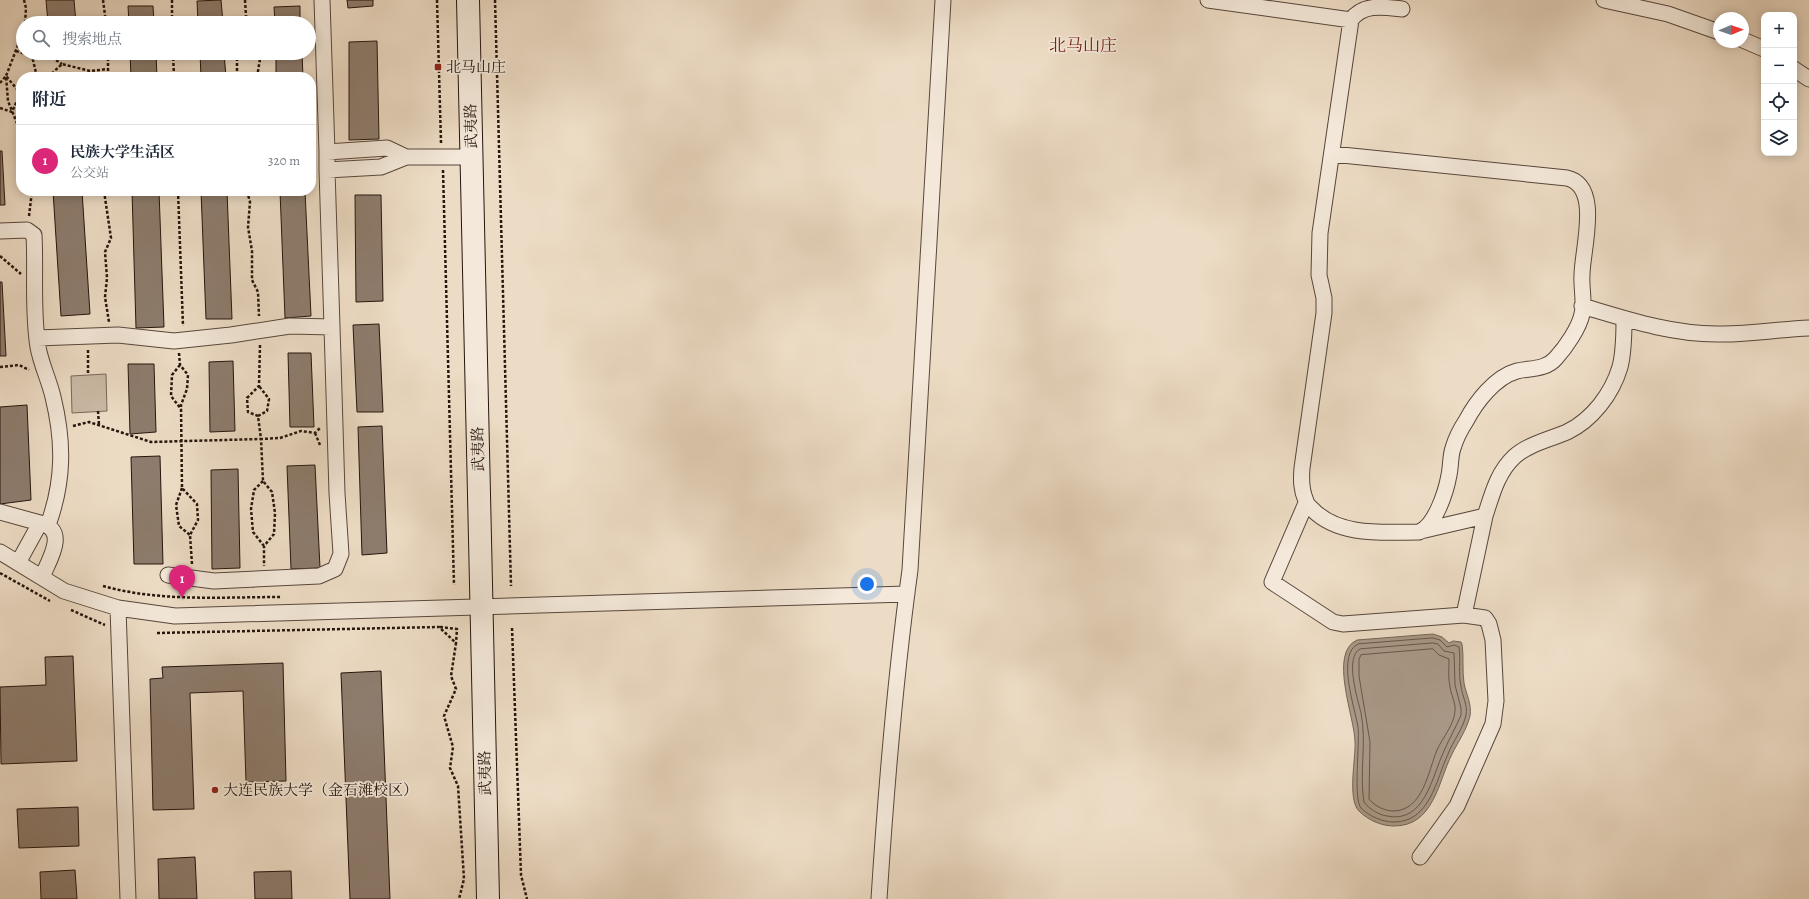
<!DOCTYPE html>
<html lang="zh">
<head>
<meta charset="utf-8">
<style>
	body { margin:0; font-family:Alegreya,"Noto Serif SC",serif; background:#f2f2f3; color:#1f2937 }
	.controls { position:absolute; right:12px; top:12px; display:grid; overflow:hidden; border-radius:8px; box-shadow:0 2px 10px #0003 }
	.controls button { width:36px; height:36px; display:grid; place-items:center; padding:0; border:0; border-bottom:1px solid #e0e1e3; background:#fff; color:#1f2937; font:20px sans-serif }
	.compass { position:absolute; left:1713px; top:12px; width:36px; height:36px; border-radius:50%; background:#fff; box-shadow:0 2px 10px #0003; rotate:88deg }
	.you { position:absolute; left:867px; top:584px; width:14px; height:14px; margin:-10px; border:3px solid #fff; border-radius:50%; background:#1a73e8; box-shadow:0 0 0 6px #1a73e833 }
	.badge { display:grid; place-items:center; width:26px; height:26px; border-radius:50%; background:#db2777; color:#fff; font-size:13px; font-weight:700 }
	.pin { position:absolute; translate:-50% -33px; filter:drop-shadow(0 1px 2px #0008) }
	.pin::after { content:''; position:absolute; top:21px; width:14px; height:12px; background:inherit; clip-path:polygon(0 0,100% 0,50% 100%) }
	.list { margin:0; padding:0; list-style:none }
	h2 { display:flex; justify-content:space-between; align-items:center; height:52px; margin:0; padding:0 16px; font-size:17px }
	h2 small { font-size:13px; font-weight:400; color:#747a83 }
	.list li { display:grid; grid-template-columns:26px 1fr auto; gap:12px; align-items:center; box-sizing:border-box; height:72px; padding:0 16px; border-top:1px solid #e0e1e3 }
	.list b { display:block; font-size:15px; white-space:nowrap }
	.list p { margin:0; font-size:13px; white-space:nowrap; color:#747a83 }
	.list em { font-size:13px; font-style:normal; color:#747a83 }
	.icon { flex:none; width:22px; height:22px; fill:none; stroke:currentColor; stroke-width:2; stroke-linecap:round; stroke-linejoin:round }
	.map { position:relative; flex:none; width:1809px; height:899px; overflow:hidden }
	.search { position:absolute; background:#fff; box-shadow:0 2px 10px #0003; left:16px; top:16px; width:300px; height:44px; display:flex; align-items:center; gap:10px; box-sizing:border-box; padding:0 14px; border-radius:22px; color:#747a83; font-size:15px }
	.panel { position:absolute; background:#fff; box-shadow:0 2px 10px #0003; left:16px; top:72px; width:300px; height:124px; border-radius:16px }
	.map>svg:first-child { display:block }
</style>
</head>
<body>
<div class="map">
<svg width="1809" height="899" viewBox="0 0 1809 899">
	<rect width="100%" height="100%" fill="#eddcc5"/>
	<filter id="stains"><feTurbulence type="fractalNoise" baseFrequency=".005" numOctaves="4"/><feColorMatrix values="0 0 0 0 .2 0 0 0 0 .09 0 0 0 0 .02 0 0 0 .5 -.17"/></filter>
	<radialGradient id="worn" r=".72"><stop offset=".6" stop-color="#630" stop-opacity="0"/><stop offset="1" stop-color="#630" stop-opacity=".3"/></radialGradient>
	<path fill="#cbbaa6" stroke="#78685a" d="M106,374L107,411L72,413L71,376Z"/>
	<path fill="#a99886" stroke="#756456" d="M1433,634L1442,637L1449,643L1453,641L1461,642L1462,644C1464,657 1462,670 1464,683C1466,694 1472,704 1470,716C1467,729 1458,742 1452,754C1438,782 1434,826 1394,826C1381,826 1368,820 1359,811C1347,799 1356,758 1355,742C1355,718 1328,653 1357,640Z"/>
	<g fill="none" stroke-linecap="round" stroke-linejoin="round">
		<path stroke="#68564a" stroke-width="1" d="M1433,638L1440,640L1447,647L1454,645L1459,647C1461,660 1458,673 1461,686C1462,696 1468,705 1466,715C1463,729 1453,741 1448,754C1436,780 1430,822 1394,822C1382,822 1369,816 1361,808C1353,799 1360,742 1358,727C1355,708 1336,654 1358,644Z
			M1433,643L1438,644L1444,651L1454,653L1455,685L1461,708V715C1456,727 1449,739 1444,751C1432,776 1425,824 1387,816C1379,815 1369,809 1364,802C1359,773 1367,743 1361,713C1358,700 1344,657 1360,649Z
			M1433,649L1439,655L1449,659C1449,669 1448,678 1450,687C1451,695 1456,703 1455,711C1454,725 1443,737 1437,750C1428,772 1423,810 1394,811C1384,811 1375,806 1369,799L1370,742L1359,676V659L1361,655Z"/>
	</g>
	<path fill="#8d7c6d" stroke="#26150d" d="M46,0H74L76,23H48Z
		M221,0L223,23H198L197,1Z
		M347,0H373V6L348,8Z
		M128,6H153L154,23H129Z
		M300,6V23H275L274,7Z
		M377,41L379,139L349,140V42Z
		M130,53H156L157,77H131Z
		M200,53H224L226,77H201Z
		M276,53H302L303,77H276Z
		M0,151H2L5,205H0Z
		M53,191H82L90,314L61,316Z
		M132,191H159L164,327L136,328Z
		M201,191H227L232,319H206Z
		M280,191H305L311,316L285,318Z
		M355,195H381L383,301L356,302Z
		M0,282H2L6,356H0Z
		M379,324L383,412H357L353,325Z
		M288,353H311L314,427H290Z
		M233,361L235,431L210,432L209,362Z
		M128,364H154L156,432L130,434Z
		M27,405L31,500L0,504V407Z
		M382,426L387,553L362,555L358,427Z
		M160,456L163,564H134L131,457Z
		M315,465L320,568L291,569L287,466Z
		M238,469L240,568L212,569L211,470Z
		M73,656L77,761L1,764L0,687L46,685L45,657Z
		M283,663L286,781L246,782L243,691L190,693L194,809L153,810L150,679L163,678L162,667Z
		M381,671L390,899H350L341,673Z
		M78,807L79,846L19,848L17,809Z
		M195,857L197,899H159L158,859Z
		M75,870L77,899H41L40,872Z
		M291,871L292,899H255L254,872Z"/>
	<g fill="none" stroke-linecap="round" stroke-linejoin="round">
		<defs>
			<path id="minor" d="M322,0L327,152
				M1208,0L1351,20
				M1604,0L1668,14L1719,32
				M1743,40L1764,49
				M1794,69L1809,79
				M1332,154L1567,178C1602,186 1582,250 1582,275C1581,286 1585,304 1582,314C1579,328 1566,347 1556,358C1546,370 1530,368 1517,371C1495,377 1476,402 1466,421C1460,430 1456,438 1453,448C1450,457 1451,466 1449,475C1446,492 1435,526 1419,532C1384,532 1340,537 1313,510C1311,508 1307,505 1306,501C1301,490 1301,480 1302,468L1324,313V298L1319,275L1320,233L1351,20C1363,3 1384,7 1402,9
				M406,157L381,167L327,170V152L387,148L406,157H471
				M327,170L332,327
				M0,231L27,230L34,235C36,272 32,311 38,347C41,364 49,380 53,397C64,442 64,481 48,525
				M1582,306C1626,319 1670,334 1717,334C1748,335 1778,329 1809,328
				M37,338L118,335L174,341L231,335L290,326L332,327L337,493L341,554L335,569L319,576L214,581L168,575
				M1306,503L1272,582L1333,622L1343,624L1464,615L1485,618L1489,624L1493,640L1496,701L1493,724L1457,806L1420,857
				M0,512L40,523
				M1485,516C1492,495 1497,473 1514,457C1528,444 1551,439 1567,432C1592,420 1612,394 1620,367C1624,352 1624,335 1624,319
				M1425,530L1485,516L1464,615
				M0,552L64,591L118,608L175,616L907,594
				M18,563L40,523C69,530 49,560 42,577
				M118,608L128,899
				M879,899C886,789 895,679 910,570L943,0"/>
			<path id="secondary" d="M468,0L488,899"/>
		</defs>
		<use href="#minor" stroke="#58473b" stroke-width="17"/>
		<use href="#secondary" stroke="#26150d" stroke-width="24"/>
		<path stroke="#26150d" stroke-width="2.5" stroke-dasharray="3 2" stroke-linecap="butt" d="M24,0L26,8L25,23
			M103,0L106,23
			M172,0V23
			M245,0L246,16L253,23
			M437,0L441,143
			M495,0L511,586
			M241,23L246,16
			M16,51L32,56L37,77
			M108,53V77
			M173,53L174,77
			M237,53V77
			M32,56L51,57L62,64
			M48,77L62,64L90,71L108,69
			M257,77L261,53
			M0,83L6,76L21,94
			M0,108L12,112L20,94
			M21,133L8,101L6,76L23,32
			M443,170L454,585
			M104,191L111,238L105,252L107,278L105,297L109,322
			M178,191L183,326
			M247,191L250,202L248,227L252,251V280L258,292L259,316
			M29,216L32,191
			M0,256L21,274
			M260,345L259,386L247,398L248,412L258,416L261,439L280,438L301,431L315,433L321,427
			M88,350V375
			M179,353L180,365L188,375L187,389L181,405L182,488L197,504L198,520L190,535L192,564
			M180,365L172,375L171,396L181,409
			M0,367L19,365L29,370
			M98,411L99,425
			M258,416L267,411L269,399L259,386
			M73,426L89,422L151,442L261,439L263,481L272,492L275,513L274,534L264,546V566
			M315,433L320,445
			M263,481L254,490L251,509L253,532L264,546
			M182,488L176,505L179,526L190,535
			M0,573L50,601
			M103,586C160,602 222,597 281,597
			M71,610L105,625
			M440,627L457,629L456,643
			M512,628L521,875L527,899
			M157,633L439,627L456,643L451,676L456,689L444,716L453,747L450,768L458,786L464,879L459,899"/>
		<use href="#minor" stroke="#f3e8d9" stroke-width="15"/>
		<use href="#secondary" stroke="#f3e8d9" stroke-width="22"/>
	</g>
	<g fill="#8f2418" stroke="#f3e8d9" stroke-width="1.5">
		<rect x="434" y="63" width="8" height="8" rx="2"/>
		<circle cx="215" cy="790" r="4"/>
	</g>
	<g text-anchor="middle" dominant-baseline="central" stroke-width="3.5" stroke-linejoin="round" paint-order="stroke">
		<g font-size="15" fill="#26150d" stroke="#f3e8d9" text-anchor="start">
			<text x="446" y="67">北马山庄</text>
			<text x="223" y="790">大连民族大学（金石滩校区）</text>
		</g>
		<g font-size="15" fill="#26150d" stroke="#f3e8d9">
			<text transform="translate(471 126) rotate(-91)">武夷路</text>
			<text transform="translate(478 449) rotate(-91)">武夷路</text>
			<text transform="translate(485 773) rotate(-91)">武夷路</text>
		</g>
		<g font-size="17" fill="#7a1f14" stroke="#f3e8d9">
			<text x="1083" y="45">北马山庄</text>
		</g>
	</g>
	<rect width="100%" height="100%" filter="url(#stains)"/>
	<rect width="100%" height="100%" fill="url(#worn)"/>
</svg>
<div class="controls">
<button>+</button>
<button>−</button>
<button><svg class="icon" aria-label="locate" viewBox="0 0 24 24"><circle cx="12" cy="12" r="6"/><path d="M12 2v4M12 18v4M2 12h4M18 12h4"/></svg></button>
<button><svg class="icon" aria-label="layers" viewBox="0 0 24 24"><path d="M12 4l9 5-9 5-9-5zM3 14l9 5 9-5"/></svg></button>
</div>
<svg class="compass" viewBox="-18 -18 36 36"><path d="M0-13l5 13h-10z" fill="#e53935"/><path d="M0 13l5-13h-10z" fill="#747a83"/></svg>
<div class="you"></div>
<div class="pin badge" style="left:182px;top:598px">1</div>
<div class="search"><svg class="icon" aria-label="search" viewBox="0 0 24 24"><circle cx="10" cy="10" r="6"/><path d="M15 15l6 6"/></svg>搜索地点</div>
<section class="panel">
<h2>附近<small></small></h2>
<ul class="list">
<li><span class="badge">1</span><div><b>民族大学生活区</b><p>公交站</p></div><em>320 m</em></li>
</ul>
</section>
</div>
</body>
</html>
